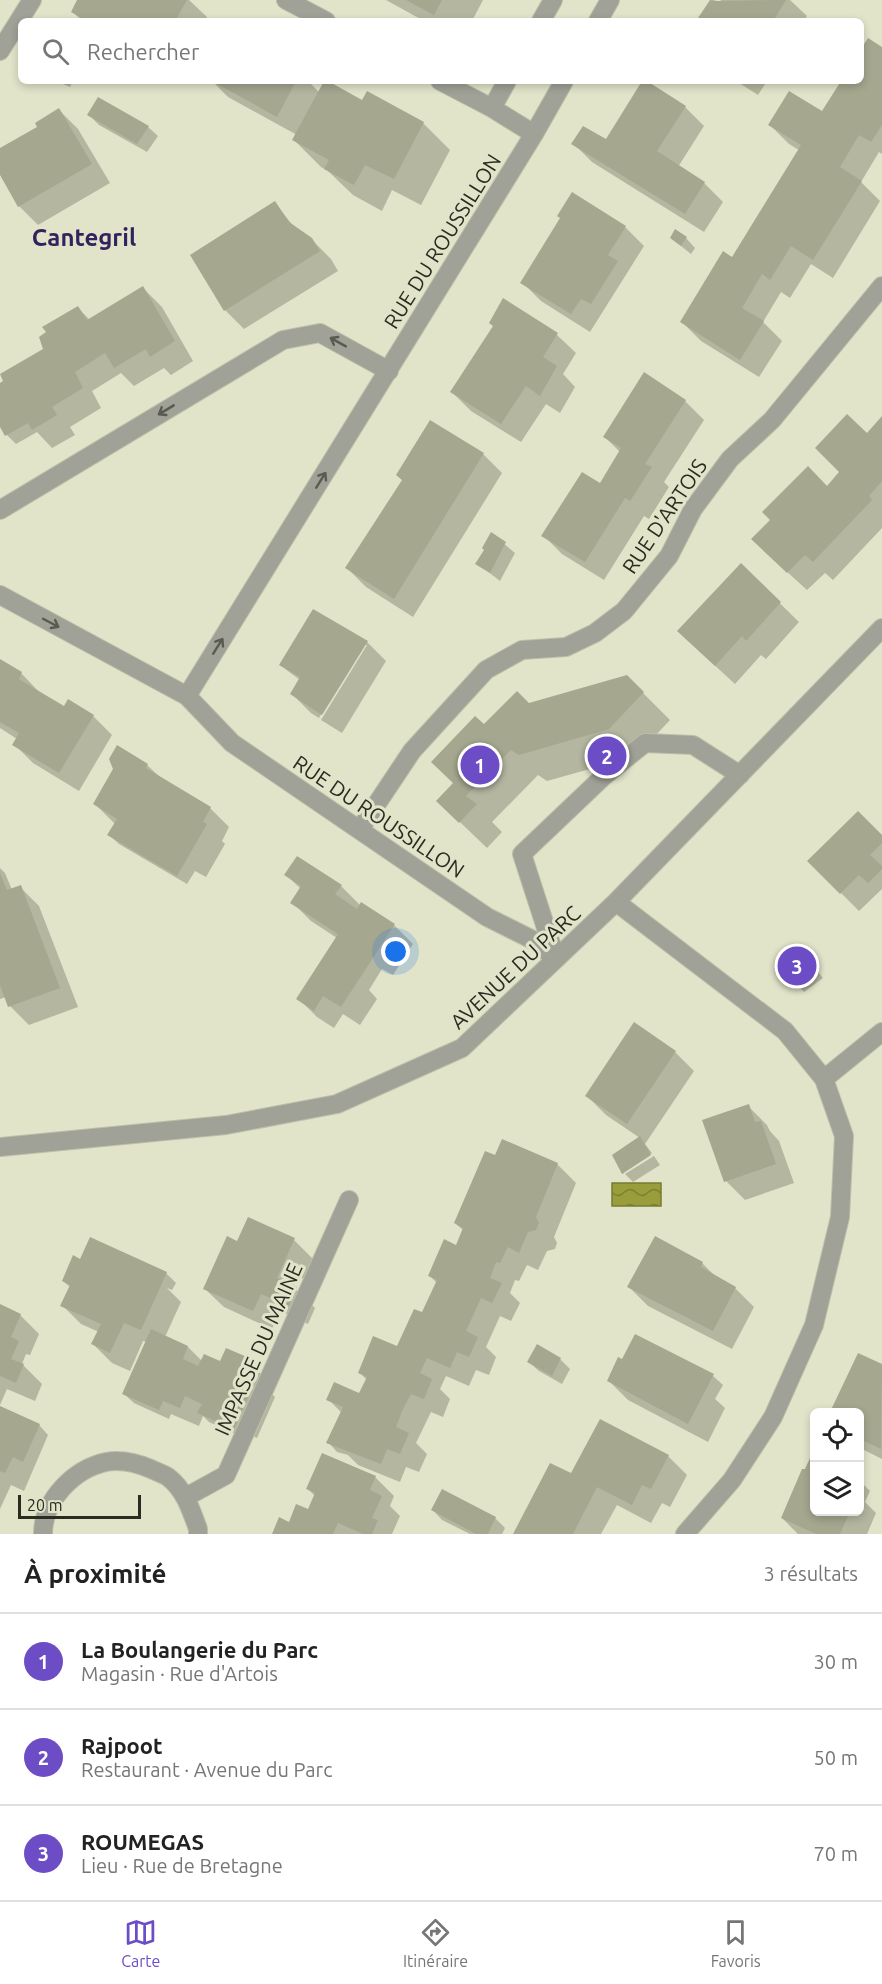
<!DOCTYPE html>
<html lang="fr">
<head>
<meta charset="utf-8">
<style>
	body { margin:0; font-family:Ubuntu,sans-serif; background:#f6f6f6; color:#222 }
	.controls { position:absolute; right:18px; bottom:18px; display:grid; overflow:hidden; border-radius:9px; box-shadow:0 3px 9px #0003 }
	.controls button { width:54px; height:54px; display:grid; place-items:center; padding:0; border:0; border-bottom:2px solid #e0e0e0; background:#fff; color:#222; font:30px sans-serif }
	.scale { position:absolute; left:18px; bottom:15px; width:123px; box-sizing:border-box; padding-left:6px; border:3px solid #2a2b21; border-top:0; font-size:16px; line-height:21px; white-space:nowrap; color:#2a2b21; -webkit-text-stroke:4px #e1e4c9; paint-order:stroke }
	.you { position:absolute; left:396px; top:952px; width:21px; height:21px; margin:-15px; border:4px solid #fff; border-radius:50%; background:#1a73e8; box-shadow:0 0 0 9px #1a73e833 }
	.badge { display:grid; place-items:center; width:39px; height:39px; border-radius:50%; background:#6d4dc6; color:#fff; font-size:20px; font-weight:700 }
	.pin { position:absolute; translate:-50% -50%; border:3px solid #fff; box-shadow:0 2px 6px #0006 }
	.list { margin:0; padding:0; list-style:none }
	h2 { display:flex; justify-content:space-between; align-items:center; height:78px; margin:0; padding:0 24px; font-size:26px }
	h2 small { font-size:20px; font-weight:400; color:#767676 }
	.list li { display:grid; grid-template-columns:39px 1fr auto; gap:18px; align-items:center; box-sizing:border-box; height:96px; padding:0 24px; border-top:2px solid #e0e0e0 }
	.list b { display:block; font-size:22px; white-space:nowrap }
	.list p { margin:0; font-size:20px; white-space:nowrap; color:#767676 }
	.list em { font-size:20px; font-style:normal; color:#767676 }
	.icon { flex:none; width:33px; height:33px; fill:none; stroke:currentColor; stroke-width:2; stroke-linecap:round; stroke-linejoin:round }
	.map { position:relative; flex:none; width:882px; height:1534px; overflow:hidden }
	.search { position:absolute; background:#fff; box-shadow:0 3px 9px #0003; left:18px; right:18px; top:18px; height:66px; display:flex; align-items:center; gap:15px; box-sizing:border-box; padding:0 21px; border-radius:9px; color:#767676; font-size:22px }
	.sheet { height:366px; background:#fff }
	nav { display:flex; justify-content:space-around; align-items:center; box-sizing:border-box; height:84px; border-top:2px solid #e0e0e0; background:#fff; font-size:16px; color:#767676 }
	nav a { display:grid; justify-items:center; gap:3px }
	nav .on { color:#6d4dc6 }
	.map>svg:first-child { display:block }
</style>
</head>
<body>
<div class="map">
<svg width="882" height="1534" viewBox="0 0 882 1534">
	<defs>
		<pattern id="water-waves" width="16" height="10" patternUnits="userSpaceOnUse" patternTransform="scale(1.5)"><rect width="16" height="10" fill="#999d3b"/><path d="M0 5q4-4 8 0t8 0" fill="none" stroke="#7d8031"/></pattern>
	</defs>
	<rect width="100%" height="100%" fill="#e1e4c9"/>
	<path fill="url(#water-waves)" stroke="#787b33" stroke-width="1.5" d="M612,1183H661V1206H612Z"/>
	<path fill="#0003" d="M79,0H189L207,17L205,21H82L72,11Z
		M386,0H483L472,21H424Z
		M712,0L719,3L721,0H790L807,16L804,21H698Z
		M882,49V154L879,152L861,182L880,201L833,278L811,264L790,298L781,292L763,322L782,341L759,377L701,341L682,322L732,259L799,150L789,144L770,125L822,113L843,81H861V52Z
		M56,81H73L70,87Z
		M212,81H308L320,93L363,102L423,123L450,150L421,205L392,190L382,211L353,195L328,171L321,167L294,140L297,135L228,97Z
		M644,81L685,107L704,126L678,167L704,183L723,202L704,232L592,162L573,143L614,147Z
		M736,81H767L758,95Z
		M99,99L148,127L158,136L147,152L99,125L89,115Z
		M59,110L78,129L110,183L38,225L19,206L0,172V150L39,127Z
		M275,203L294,227L311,239L331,259L338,271L244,329L225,310Z
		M561,219L625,227L644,246L590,332L541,301L522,282Z
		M671,238H686L695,248L691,254Z
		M143,288L162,307L193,361L171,375L164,368L134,386L121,373L92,391L101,408L70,427L75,435L52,448L37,432L16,444L7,435L0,424V385L45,350L78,308L90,320Z
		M504,301L557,335L576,353L563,374L575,387L560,413L546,404L521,442L471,411L452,392L494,327Z
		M685,401L704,420L664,482L669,487L649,519L644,516L604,580L562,554L543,535L601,485L620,452L605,437Z
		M882,418V528L833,580L825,573L807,590L772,558Z
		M483,454L502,473L413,617L366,587L347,568Z
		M492,534L515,553L500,581L477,563L486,551Z
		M741,565L799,622L766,659L761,655L735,684L698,650Z
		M367,642L386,661L342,733L321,720L367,645H363L319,718L311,713L292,694L300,680L280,665Z
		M0,661L22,674L40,693L64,708L93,716L112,735L79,791L33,763L14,744L17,739L0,728Z
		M627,677L670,720L636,756L547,781L538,775L492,822L502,832L487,848L438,801L529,705Z
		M147,765L163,780L210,808L229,827L222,841L225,844L206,877L195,871L187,884L119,844L109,835L115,824L95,804Z
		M882,837V889L859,911L809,861Z
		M0,868L5,873L12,890L20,887L39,906L78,1007L29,1025L10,1006L6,997L0,999Z
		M286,875L341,886L361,906L394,925L413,944L393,975L382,969L369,990L377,999L360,1025L343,1014L334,1028L317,1017L298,998L337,938L311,921L292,902L301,889Z
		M800,950L823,978L804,992L795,983Z
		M634,1024L675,1052L694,1071L645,1144L652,1153L624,1171V1174L614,1156L640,1138L606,1115L587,1096Z
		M748,1106L767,1125L770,1131L779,1141L794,1183L745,1200L726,1181Z
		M654,1156L660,1165L633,1182L625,1174Z
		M495,1157L557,1164L576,1183L554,1237L557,1243L555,1249L547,1251L538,1270L527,1265L519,1281L515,1280L510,1293L520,1303L511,1321L500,1316L486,1347L496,1357L489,1375L476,1370L469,1386L446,1376L440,1389L450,1399L443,1417L431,1412L416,1443L427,1454L419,1472L406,1467L400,1482L358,1465L348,1455L337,1452L328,1442L342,1413L328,1399L360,1395L367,1380L360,1373L405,1351L437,1283L430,1276L457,1247L464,1231L455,1223Z
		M294,1240L313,1259L304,1279L298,1277L293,1287L315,1308L308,1324L280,1311L272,1329L224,1307L205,1289L238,1243Z
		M81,1261L166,1273L176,1283L172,1290L167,1288L181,1302L165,1337L188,1347L202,1361L221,1363L246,1359L265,1378L262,1384L275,1397L257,1438L246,1433L244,1438L209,1422L203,1416L199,1426L171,1414L169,1419L134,1403L124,1394L147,1342L143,1341L130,1371L112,1363L93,1344L99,1332L81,1324L62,1305L70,1287L63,1281Z
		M702,1263L717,1278L735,1288L754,1307L732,1349L648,1306L629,1287Z
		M0,1306L20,1315L39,1334L30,1355L26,1354L22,1364L42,1384L35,1401L7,1389L0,1405Z
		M858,1355L882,1366V1459L860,1448V1412H832Z
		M560,1359L570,1369L562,1384L539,1371L529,1362Z
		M623,1361L713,1376L723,1385L715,1399L725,1408L708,1442L628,1400L609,1381Z
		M0,1408L39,1425L48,1435L24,1491L11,1485L0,1509Z
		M601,1421L668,1456L687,1475L670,1507L662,1503L651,1523L617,1505L601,1534H516L572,1475Z
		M811,1460L814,1461V1512H860V1481L870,1491L865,1502L876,1513L867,1534H798L782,1518L813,1475Z
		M375,1477L394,1496L390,1506L400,1516L392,1534H274L280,1519L289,1524L309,1511L315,1496L308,1489Z
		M433,1510L495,1518L505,1528L502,1534H470L442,1520Z"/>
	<path fill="#a5a78f" d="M77,0H187L175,21H87L71,12Z
		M406,0H442L434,15Z
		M710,0L718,1L786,0L773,21H696Z
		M868,38L882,47V125L871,142L859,135L840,167L862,181L813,260L791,246L770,280L762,274L742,308L764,321L740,360L680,322L723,251L732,257L801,145L768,125L789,91L822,111L841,81H861V49Z
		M212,81H296L277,117Z
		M324,81H328L362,100L367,91L424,122L394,179L365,165L354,185L324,169L329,160L292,140Z
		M642,81H647L686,106L657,151L705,182L685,214L571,144L583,126L606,139Z
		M98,97L149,126L137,144L87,115Z
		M59,108L92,164L18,207L0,175V148L37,127L35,123Z
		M572,192L626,226L608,255L618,261L591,304L581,299L571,314L520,283L560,218L557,216Z
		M275,201L289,222L312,238L320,251L224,311L190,255Z
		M675,229L687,237L681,246L670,238Z
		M143,286L175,341L150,357L146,349L114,368L105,353L75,372L83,388L52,407L57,415L32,430L28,423L5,436L0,427V383L3,381L0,374L43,349L39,337L46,332L42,327L78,306L87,320Z
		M503,298L558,333L543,357L557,366L540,396L526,386L501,424L450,392L493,326L489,323Z
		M644,372L686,400L645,464L652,467L630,501L625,498L585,562L541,536L582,472L600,483L621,448L603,437Z
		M847,414L867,433L882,416V481L869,496L872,500L813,562L805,555L787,573L751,539L770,520L762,512L808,466L827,486L839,472L815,448Z
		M430,420L484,453L394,599L345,568L402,480L396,475Z
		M491,532L506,542L490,573L475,564L484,550L482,548Z
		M741,563L781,602L746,641L742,636L715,666L677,631Z
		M313,609L368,641L322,715L290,694L300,677L279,665Z
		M0,659L22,672L19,679L42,693L64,706L68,699L94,715L59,773L12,745L19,733L0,722Z
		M627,675L644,692L609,729L519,755L511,750L466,796L477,804L459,823L436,801L453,783L431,762L475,716L484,724L517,691L529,703Z
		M117,745L148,764L146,768L211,807L203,822L207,824L177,876L107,835L117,819L93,804L113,769L109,759Z
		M858,811L882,835V843L870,855L882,866V869L868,883L859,875L840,894L807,861Z
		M297,856L342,885L335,894L357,909L361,902L395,924L341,1007L323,996L314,1011L296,999L338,934L290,903L301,886L284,875Z
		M0,873L7,890L21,885L60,988L8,1007L0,985Z
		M800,948L814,968L794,984L779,964Z
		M634,1022L676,1051L627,1124L585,1096Z
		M749,1104L755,1122L761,1121L776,1164L724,1182L702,1120Z
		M640,1136L651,1155L622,1174L612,1155Z
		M502,1139L558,1163L536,1217L539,1223L536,1230L528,1232L519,1253L508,1247L500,1263L496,1262L490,1278L502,1283L492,1303L481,1298L466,1331L478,1337L469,1357L457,1352L450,1368L427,1358L420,1373L432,1379L424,1399L411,1394L402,1411L396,1427L409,1433L400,1454L387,1449L381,1464L326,1443L343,1407L326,1400L334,1382L359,1393L367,1377L358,1373L373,1336L397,1346L414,1309L422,1312L437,1280L428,1276L444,1239L456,1245L463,1228L454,1223L485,1151L495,1155Z
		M248,1217L295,1238L277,1278L297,1287L289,1306L261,1294L253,1311L203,1289L227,1236L237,1241Z
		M655,1236L703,1262L701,1267L736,1287L713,1331L627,1287Z
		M90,1237L167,1272L141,1330L124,1323L110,1353L91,1344L101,1324L60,1306L70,1285L62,1281L73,1255L80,1259Z
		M0,1304L21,1314L11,1337L19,1341L11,1359L24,1364L16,1383L0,1376Z
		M151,1329L188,1346L183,1359L198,1366L204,1354L220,1361L226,1348L247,1357L241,1370L257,1377L234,1429L197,1413L202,1404L185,1396L180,1408L163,1401L159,1410L122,1394Z
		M635,1334L714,1374L688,1424L607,1381L618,1357L622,1359Z
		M537,1344L561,1358L552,1376L527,1362Z
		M858,1353L882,1364L881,1449L860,1439V1412H830Z
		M0,1406L40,1424L23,1462L13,1457L5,1473L0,1471Z
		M600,1419L669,1455L651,1489L642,1485L632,1505L597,1487L573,1534H513L550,1463L571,1473Z
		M322,1453L376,1476L370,1490L382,1496L372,1518L378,1520L372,1534H363L338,1523L333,1534H272L279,1517L289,1522L296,1504L308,1509L315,1493L306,1489Z
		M810,1458L814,1459V1512H850L840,1534H816L781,1518L802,1469H805Z
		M442,1489L496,1517L488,1534H476L431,1510Z"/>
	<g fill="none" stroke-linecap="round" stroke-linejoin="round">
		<defs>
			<path id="minor" d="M286,0L326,21
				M541,21L553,0
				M598,21L610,0
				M0,51L32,0
				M440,81L492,108
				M507,81L492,108L534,134L564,81
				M0,510L283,340L320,333L389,371
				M0,595L187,696L232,743L487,917L533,940L556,959
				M187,696L534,134
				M360,829L412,751L486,670L522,650L566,647L595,633L624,611L669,556L693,509L730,459L772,420L882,286
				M616,902L785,1031L824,1079L844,1136L840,1217L814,1325L773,1417L732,1480L685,1534
				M556,959L522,854L604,776L645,743L693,745L740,775
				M824,1079L882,1032
				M0,1147L226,1125L337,1104L462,1048L616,902L882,628
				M186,1497L226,1475L349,1200
				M43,1534C43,1500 74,1469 106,1462C122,1459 137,1463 151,1469C157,1472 164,1474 168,1477C185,1490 191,1510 198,1529V1534"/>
		</defs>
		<use href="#minor" stroke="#bcbfa7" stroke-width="20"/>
		<use href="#minor" stroke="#a0a197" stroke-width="18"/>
	</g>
	<defs><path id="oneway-shaft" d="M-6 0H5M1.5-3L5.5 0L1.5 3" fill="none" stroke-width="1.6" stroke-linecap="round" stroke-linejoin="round" transform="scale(1.5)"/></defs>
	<g stroke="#595a50">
		<use href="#oneway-shaft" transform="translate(338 342) rotate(-151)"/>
		<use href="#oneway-shaft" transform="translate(166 410) rotate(149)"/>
		<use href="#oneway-shaft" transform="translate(321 480) rotate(-58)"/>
		<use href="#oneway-shaft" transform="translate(51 623) rotate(28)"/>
		<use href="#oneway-shaft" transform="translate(218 646) rotate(-58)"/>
	</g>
	<g text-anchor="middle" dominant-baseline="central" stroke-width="6" stroke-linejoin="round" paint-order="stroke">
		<g font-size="21" fill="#2a2b21" stroke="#e1e4c9">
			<text transform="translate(442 241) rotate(-58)">RUE DU ROUSSILLON</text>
			<text transform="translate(664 516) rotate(-56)">RUE D'ARTOIS</text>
			<text transform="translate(379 816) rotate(34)">RUE DU ROUSSILLON</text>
			<text transform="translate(515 967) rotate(-43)">AVENUE DU PARC</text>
			<text transform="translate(258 1349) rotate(-66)">IMPASSE DU MAINE</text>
		</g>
		<g font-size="24" font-weight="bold" fill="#32235e" stroke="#e1e4c9">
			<text x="84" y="237">Cantegril</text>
		</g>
	</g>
</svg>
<div class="controls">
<button><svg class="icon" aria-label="locate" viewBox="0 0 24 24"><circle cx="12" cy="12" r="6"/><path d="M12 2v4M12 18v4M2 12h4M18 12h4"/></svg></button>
<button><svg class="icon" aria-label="layers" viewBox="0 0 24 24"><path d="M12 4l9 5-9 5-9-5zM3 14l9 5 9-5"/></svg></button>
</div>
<div class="scale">20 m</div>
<div class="you"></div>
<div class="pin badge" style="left:480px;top:765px">1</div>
<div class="pin badge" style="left:607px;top:756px">2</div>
<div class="pin badge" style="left:797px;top:966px">3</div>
<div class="search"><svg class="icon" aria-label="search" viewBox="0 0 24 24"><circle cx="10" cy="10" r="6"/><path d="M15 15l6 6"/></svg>Rechercher</div>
</div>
<section class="sheet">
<h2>À proximité<small>3 résultats</small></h2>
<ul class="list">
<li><span class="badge">1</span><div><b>La Boulangerie du Parc</b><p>Magasin · Rue d'Artois</p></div><em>30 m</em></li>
<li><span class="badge">2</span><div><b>Rajpoot</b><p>Restaurant · Avenue du Parc</p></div><em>50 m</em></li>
<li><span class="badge">3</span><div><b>ROUMEGAS</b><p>Lieu · Rue de Bretagne</p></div><em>70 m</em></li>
</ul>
</section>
<nav>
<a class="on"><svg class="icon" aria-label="map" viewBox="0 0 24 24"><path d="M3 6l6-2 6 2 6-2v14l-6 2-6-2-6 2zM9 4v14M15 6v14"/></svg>Carte</a>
<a><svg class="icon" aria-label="directions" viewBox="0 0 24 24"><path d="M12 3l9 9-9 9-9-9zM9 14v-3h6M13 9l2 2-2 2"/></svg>Itinéraire</a>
<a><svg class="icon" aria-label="saved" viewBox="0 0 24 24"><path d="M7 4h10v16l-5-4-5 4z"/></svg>Favoris</a>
</nav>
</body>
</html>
